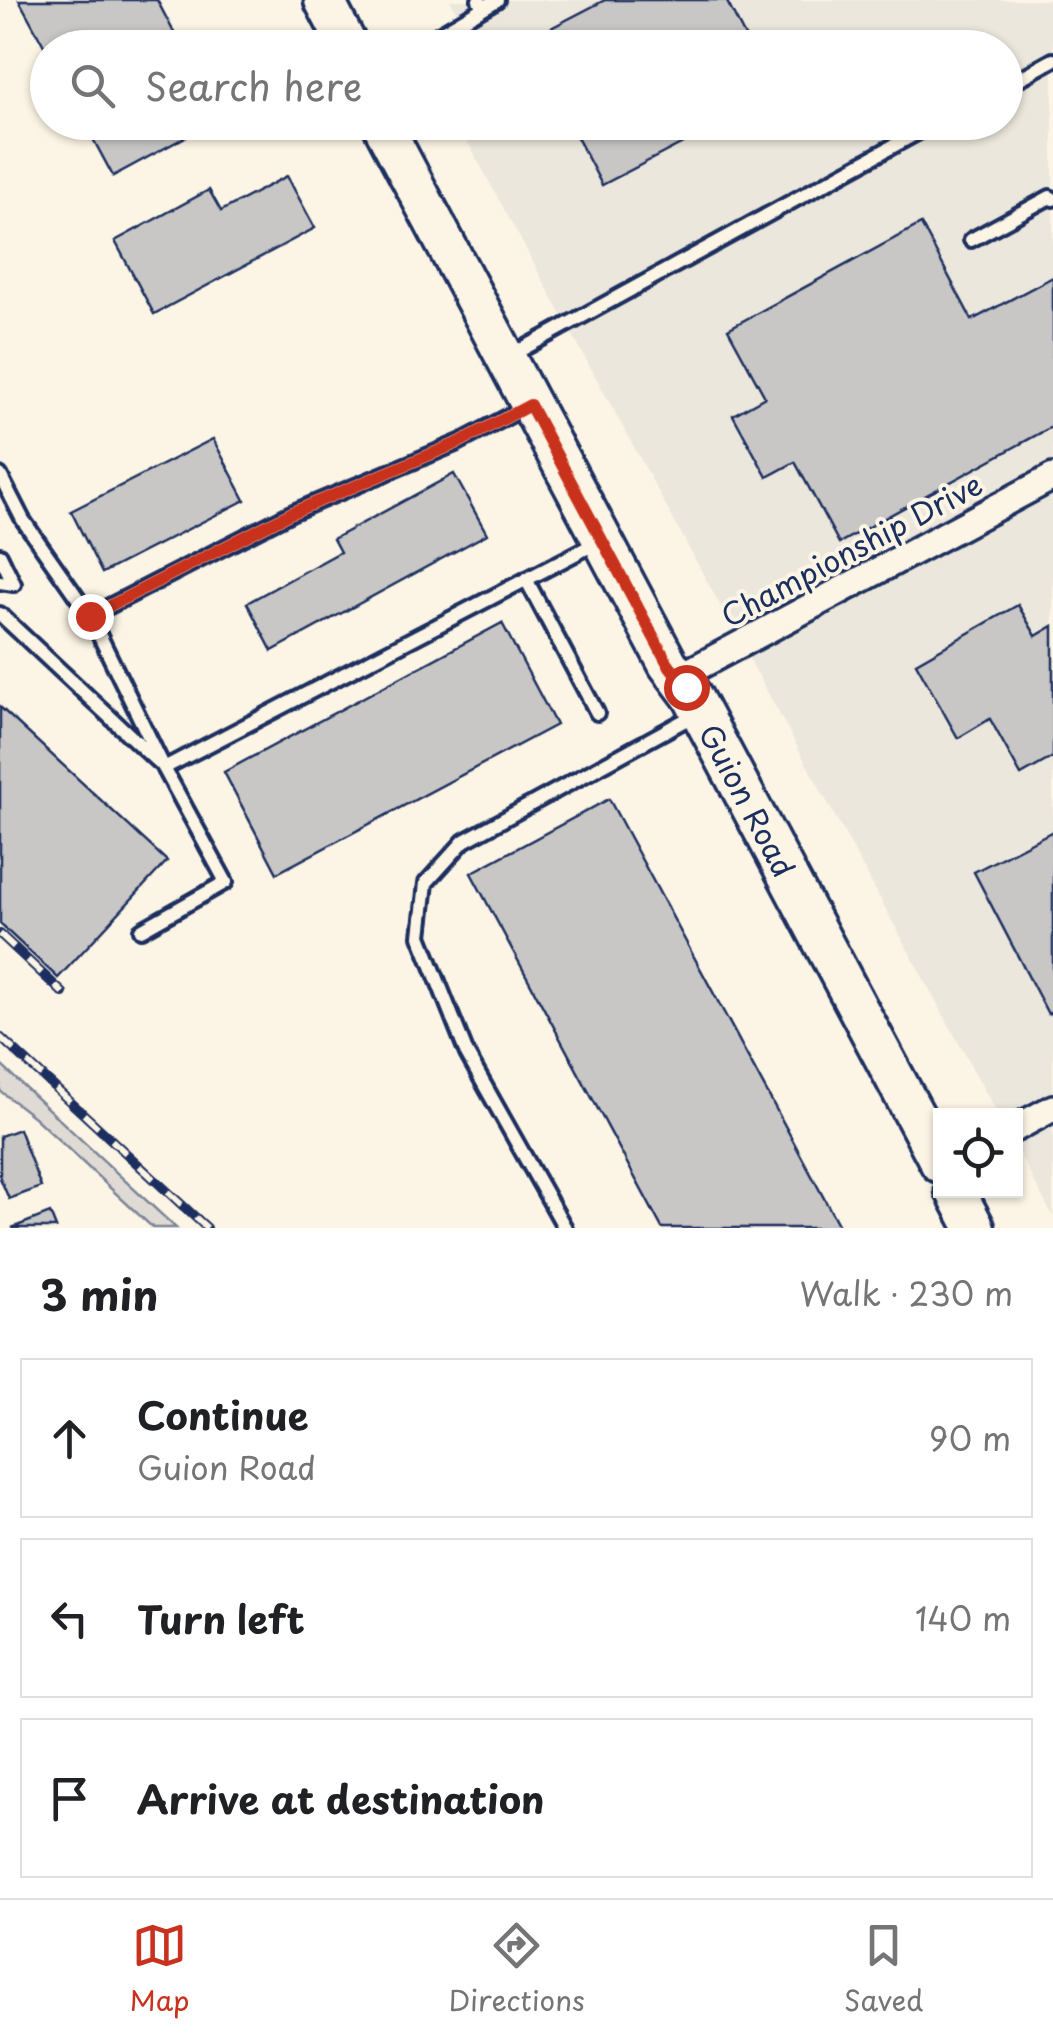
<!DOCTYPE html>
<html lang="en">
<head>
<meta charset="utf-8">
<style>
	body { margin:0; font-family:"Playpen Sans",sans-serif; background:#f6f6f6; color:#202124 }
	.controls { position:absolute; right:30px; bottom:30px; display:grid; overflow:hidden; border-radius:0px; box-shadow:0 2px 8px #0004 }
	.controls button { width:90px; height:90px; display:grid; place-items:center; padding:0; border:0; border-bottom:2px solid #e0e0e0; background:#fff; color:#202124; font:50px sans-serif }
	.stop { position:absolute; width:30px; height:30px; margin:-22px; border:8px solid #c8321e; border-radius:50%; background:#fff }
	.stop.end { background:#c8321e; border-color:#fff; box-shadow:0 2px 10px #0008 }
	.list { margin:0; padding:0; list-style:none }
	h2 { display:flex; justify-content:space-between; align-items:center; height:130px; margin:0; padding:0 40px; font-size:42px }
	h2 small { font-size:32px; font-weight:400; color:#757577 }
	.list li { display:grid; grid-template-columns:65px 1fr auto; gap:30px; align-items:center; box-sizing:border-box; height:160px; margin:0 20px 20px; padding:0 20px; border:2px solid #e0e0e0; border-radius:0px }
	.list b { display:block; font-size:38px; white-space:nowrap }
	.list p { margin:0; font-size:32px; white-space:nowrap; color:#757577 }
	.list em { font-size:32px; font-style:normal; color:#757577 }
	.icon { flex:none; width:55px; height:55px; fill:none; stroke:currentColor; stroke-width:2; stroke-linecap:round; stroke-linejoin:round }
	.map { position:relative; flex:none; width:1053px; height:1228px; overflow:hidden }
	.search { position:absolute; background:#fff; box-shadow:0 2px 8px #0004; left:30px; right:30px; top:30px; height:110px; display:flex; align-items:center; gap:25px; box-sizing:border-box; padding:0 35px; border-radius:55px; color:#757577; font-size:38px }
	.sheet { height:670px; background:#fff }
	nav { display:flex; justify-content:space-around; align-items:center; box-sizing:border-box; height:140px; border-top:2px solid #e0e0e0; background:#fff; font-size:28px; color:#757577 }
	nav a { display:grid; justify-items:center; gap:5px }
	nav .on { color:#c8321e }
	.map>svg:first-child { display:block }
</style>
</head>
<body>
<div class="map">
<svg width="1053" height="1228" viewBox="0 0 1053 1228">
	<rect width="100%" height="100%" fill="#fcf5e5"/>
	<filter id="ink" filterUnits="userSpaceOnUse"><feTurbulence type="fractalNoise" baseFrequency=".01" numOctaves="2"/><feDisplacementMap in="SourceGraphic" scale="20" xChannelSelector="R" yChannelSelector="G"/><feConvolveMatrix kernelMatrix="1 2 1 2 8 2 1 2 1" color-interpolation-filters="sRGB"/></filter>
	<g filter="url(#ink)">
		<path fill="#ece7dc" d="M450,0H1053V1217L1016,1148V1116L998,1115L457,123L1006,122V48L455,47L470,37Z"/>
		<path fill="#dfdbd4" stroke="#7d8599" stroke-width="2.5" d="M0,1065V1064L176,1228H153L34,1117L0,1091Z"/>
		<path fill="#c8c7c6" stroke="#1b2f5e" stroke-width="2.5" d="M19,0H157L182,48H48V53Z
			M605,0H726L751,48H530L526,41Z
			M84,122H213L113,176Z
			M569,122H723L602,185Z
			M287,176L315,228L154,314L115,241L209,190L221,211Z
			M921,224L972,320L1053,277V426L839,543L795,462L767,477L733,415L765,397L728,329Z
			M213,439L245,500L102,573L71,511Z
			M454,474L487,534L272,651L247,603L340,552L333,539Z
			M1018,605L1036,636L1053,626V757L1021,775L990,719L958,738L916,663Z
			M502,623L556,725L277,873L224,772Z
			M0,707L167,861L58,978L0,924Z
			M609,799L840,1228H662L471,873Z
			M1053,831V1011L1048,1014L974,872Z
			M19,1129L41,1187L9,1199L0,1178V1136Z
			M50,1213L56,1228H12Z"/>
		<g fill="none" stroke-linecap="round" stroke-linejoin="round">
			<defs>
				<path id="lane" d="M483,8L497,0
					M415,48L483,8L479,0
					M1006,86L1053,60
					M971,240L1050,197L1053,199
					M508,357L937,122
					M0,475L23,520L90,616
					M0,555L14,584L0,582
					M526,579L597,713
					M0,614L159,763
					M164,768L90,616L291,513L460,442L526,407
					M141,930L226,882L164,768L600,541
					M565,1228L467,1054L420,936L426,883L464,841L698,713"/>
				<path id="street" d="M679,677L1053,477
					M1016,1128L1053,1108"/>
				<path id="secondary" d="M324,0L349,48
					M381,122L668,664L692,696L940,1163
					M955,1190L975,1228"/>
			</defs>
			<use href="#lane" stroke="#1b2f5e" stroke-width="20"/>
			<use href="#street" stroke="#1b2f5e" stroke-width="32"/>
			<use href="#secondary" stroke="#1b2f5e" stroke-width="45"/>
			<use href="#lane" stroke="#fcf5e5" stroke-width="12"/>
			<use href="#street" stroke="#fcf5e5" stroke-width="25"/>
			<use href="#secondary" stroke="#fcf5e5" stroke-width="38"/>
			<defs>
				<path id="rail" d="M0,934L63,993
					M0,1037L207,1228"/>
			</defs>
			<use href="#rail" stroke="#1b2f5e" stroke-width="10"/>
			<use href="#rail" stroke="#fcf5e5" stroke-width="6" stroke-dasharray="19" stroke-linecap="butt"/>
		</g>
	</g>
	<g fill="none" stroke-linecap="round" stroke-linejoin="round" filter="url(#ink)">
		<path stroke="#c8321e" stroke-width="12" d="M90,616L291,513L460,442L530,405L668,664L686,687"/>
	</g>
	<g text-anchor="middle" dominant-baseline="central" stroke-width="8" stroke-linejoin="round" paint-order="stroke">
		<g font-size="30" fill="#1b2f5e" stroke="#fcf5e5">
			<text transform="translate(851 549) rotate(-28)">Championship Drive</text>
			<text transform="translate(748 800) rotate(62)">Guion Road</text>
		</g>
	</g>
</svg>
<div class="controls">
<button><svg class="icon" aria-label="locate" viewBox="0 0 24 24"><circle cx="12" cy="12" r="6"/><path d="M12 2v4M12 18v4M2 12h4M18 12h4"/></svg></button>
</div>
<div class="stop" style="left:686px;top:687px"></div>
<div class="stop end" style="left:90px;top:616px"></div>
<div class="search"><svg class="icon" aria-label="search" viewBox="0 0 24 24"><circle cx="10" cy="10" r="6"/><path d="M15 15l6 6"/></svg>Search here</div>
</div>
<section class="sheet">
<h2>3 min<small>Walk · 230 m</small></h2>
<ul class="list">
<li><svg class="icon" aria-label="ahead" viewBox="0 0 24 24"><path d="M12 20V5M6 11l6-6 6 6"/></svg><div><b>Continue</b><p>Guion Road</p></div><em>90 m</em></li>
<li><svg class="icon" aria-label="left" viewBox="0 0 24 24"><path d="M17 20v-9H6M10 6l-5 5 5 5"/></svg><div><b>Turn left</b></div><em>140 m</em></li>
<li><svg class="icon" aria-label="arrive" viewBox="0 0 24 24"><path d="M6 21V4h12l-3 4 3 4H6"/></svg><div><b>Arrive at destination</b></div></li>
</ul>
</section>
<nav>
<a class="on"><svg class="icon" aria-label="map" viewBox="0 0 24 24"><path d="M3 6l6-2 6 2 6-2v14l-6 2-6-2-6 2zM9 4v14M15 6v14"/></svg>Map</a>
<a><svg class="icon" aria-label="directions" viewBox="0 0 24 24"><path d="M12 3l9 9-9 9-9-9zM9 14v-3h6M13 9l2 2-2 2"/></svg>Directions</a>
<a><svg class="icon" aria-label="saved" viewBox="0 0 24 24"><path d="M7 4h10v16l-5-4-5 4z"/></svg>Saved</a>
</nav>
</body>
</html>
